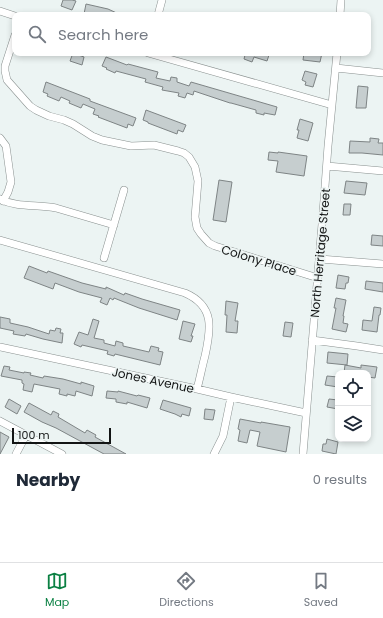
<!DOCTYPE html>
<html lang="en">
<head>
<meta charset="utf-8">
<style>
	body { margin:0; font-family:Poppins,sans-serif; background:#f2f2f3; color:#1f2937 }
	.controls { position:absolute; right:12px; bottom:12px; display:grid; overflow:hidden; border-radius:8px; box-shadow:0 2px 6px #0003 }
	.controls button { width:36px; height:36px; display:grid; place-items:center; padding:0; border:0; border-bottom:1px solid #e0e1e3; background:#fff; color:#1f2937; font:20px sans-serif }
	.scale { position:absolute; left:12px; bottom:10px; width:99px; box-sizing:border-box; padding-left:4px; border:2px solid #121414; border-top:0; font-size:11px; line-height:14px; white-space:nowrap; color:#121414; -webkit-text-stroke:3px #ecf4f3; paint-order:stroke }
	.list { margin:0; padding:0; list-style:none }
	h2 { display:flex; justify-content:space-between; align-items:center; height:52px; margin:0; padding:0 16px; font-size:17px }
	h2 small { font-size:13px; font-weight:400; color:#747a83 }
	.icon { flex:none; width:22px; height:22px; fill:none; stroke:currentColor; stroke-width:2; stroke-linecap:round; stroke-linejoin:round }
	.map { position:relative; flex:none; width:383px; height:454px; overflow:hidden }
	.search { position:absolute; background:#fff; box-shadow:0 2px 6px #0003; left:12px; right:12px; top:12px; height:44px; display:flex; align-items:center; gap:10px; box-sizing:border-box; padding:0 14px; border-radius:8px; color:#747a83; font-size:15px }
	.sheet { height:108px; background:#fff }
	nav { display:flex; justify-content:space-around; align-items:center; box-sizing:border-box; height:56px; border-top:1px solid #e0e1e3; background:#fff; font-size:11px; color:#747a83 }
	nav a { display:grid; justify-items:center; gap:2px }
	nav .on { color:#0b8043 }
	.map>svg:first-child { display:block }
</style>
</head>
<body>
<div class="map">
<svg width="383" height="454" viewBox="0 0 383 454">
	<rect width="100%" height="100%" fill="#ecf4f3"/>
	<path fill="#c6cecf" stroke="#7e8485" d="M63,0H72L76,1L72,10L61,6Z
		M86,4L108,9L121,15H89L84,14Z
		M73,53L84,57L82,65L70,61Z
		M244,53H263L269,55L267,61L254,57L252,62L244,59L245,55L243,54Z
		M304,53H322L320,62L303,60Z
		M106,57L127,65L128,64L158,72L156,78L170,81L171,77L177,78V82L189,86L191,82L277,107L275,115L264,113V115L256,113V110L231,103H230L194,91L193,95L187,93L185,98L178,96L179,93L162,90L163,87L145,82L146,79L116,71L115,73L106,69L107,68L102,66Z
		M305,71L317,74L313,87L305,85L306,82L302,80Z
		M46,82L90,99V101L136,118L133,126L128,124L127,128L98,117L99,116L93,114L95,109L83,104L81,108L69,103L70,101L61,97L59,101L47,96L48,94L43,92Z
		M358,86L368,87L366,108H356Z
		M146,110L186,125L183,132L178,130L177,134L148,123V122L143,120Z
		M300,119L313,123L308,141L297,138L299,130H297Z
		M370,138L379,139L378,143H383V155L362,153H349L350,141L370,142Z
		M269,152L278,153V152L307,156L304,176L276,172L278,161L268,160Z
		M219,180L232,182L226,222L213,220Z
		M346,181L367,183L365,195L344,193Z
		M344,204H351L350,215H343Z
		M372,235L383,236V246L371,245Z
		M29,266L47,273L48,271L82,283L106,289V287L124,295L125,293L142,299L180,310L177,320L139,308L114,298L113,300L110,298L107,305L100,302L102,298L79,292L55,283L53,289L24,278Z
		M338,275L349,277L348,283H346L345,289L336,288Z
		M366,281L383,283V292L365,289Z
		M336,298L346,300L343,316H344L343,323L348,324L346,332L332,329L336,308H334Z
		M226,301L238,303L235,321H238L237,333L226,332L227,315H225Z
		M374,307L381,308L380,315H379L377,332L362,330L363,320L372,321Z
		M0,317L10,319V323L28,327L49,334L50,330L55,331L56,328L61,329L60,333H63L62,343L43,339L26,334L25,336L13,334L14,331L0,328Z
		M93,319L99,321L94,338L104,340V343L115,346L116,341L123,343V346L149,352L151,346L159,348L158,351L163,352L160,365L115,354L114,356L107,354L108,351L82,345L81,347L74,344L79,332L88,335Z
		M183,321L195,324L191,336H193L191,342L179,339Z
		M285,322L293,323L291,337L283,336Z
		M328,352L348,354L347,365L327,363Z
		M345,365L361,368V365L377,367L375,378L368,377V373H344Z
		M4,366L10,367L9,370L24,373V372L31,373L30,375L43,378L44,376L63,379L81,384V382L94,386L92,396L76,391L75,396L67,394V396L59,394L60,389L34,384L32,392L23,390L24,384L22,383V380L1,376Z
		M327,376L338,377V387L325,385Z
		M107,391L118,392V391L137,396L138,395L150,398L147,408L127,402V404L116,402V399L106,398Z
		M9,399L21,406L17,414L5,407Z
		M329,399L338,400V409L327,407Z
		M163,400L191,408L189,416L182,414L181,417L175,414L160,409Z
		M29,403L51,415L53,411L59,414L58,417L85,433L87,430L96,435L95,437L126,454H104L56,428L42,422L24,412Z
		M205,409L215,410L213,420L204,419Z
		M240,419L261,423V422L290,427L286,452L257,446L260,432L250,430L247,443L238,441L240,430L238,429Z
		M0,432L9,437L0,454Z
		M327,439L338,442L336,454L322,451L323,444H326Z"/>
	<g fill="none" stroke-linecap="round" stroke-linejoin="round">
		<defs>
			<path id="minor" d="M0,11L15,16
				M158,15L162,0
				M340,15L341,0
				M15,35L5,66V71L7,80L30,106L36,110L49,116L64,120L73,124L92,136L102,140L131,146L154,145L178,151L184,153L189,157L195,167L198,181L195,217L197,228L201,234L209,243L215,246L228,250L318,278
				M148,53L332,105
				M336,68L383,73
				M0,138L6,146L11,182L8,192L3,201
				M327,166L383,171
				M0,199C17,208 38,204 56,208L114,225
				M0,240L185,293C215,306 211,329 205,356C202,367 200,378 197,389
				M104,258L124,190
				M320,259L383,264
				M312,340L357,346L383,350
				M0,347L197,389L231,397L306,413
				M0,421L62,454
				M16,454L26,435
				M214,454L223,436L231,397
				M303,454L324,200L328,146L337,53"/>
		</defs>
		<use href="#minor" stroke="#89908f" stroke-width="8"/>
		<use href="#minor" stroke="#fff" stroke-width="7"/>
	</g>
	<g text-anchor="middle" dominant-baseline="central" stroke-width="3.5" stroke-linejoin="round" paint-order="stroke">
		<g font-size="12" fill="#121414" stroke="#ecf4f3">
			<text transform="translate(320 253) rotate(-85)">North Herritage Street</text>
			<text transform="translate(259 260) rotate(17)">Colony Place</text>
			<text transform="translate(153 380) rotate(12)">Jones Avenue</text>
		</g>
	</g>
</svg>
<div class="controls">
<button><svg class="icon" aria-label="locate" viewBox="0 0 24 24"><circle cx="12" cy="12" r="6"/><path d="M12 2v4M12 18v4M2 12h4M18 12h4"/></svg></button>
<button><svg class="icon" aria-label="layers" viewBox="0 0 24 24"><path d="M12 4l9 5-9 5-9-5zM3 14l9 5 9-5"/></svg></button>
</div>
<div class="scale">100 m</div>
<div class="search"><svg class="icon" aria-label="search" viewBox="0 0 24 24"><circle cx="10" cy="10" r="6"/><path d="M15 15l6 6"/></svg>Search here</div>
</div>
<section class="sheet">
<h2>Nearby<small>0 results</small></h2>
<ul class="list">
</ul>
</section>
<nav>
<a class="on"><svg class="icon" aria-label="map" viewBox="0 0 24 24"><path d="M3 6l6-2 6 2 6-2v14l-6 2-6-2-6 2zM9 4v14M15 6v14"/></svg>Map</a>
<a><svg class="icon" aria-label="directions" viewBox="0 0 24 24"><path d="M12 3l9 9-9 9-9-9zM9 14v-3h6M13 9l2 2-2 2"/></svg>Directions</a>
<a><svg class="icon" aria-label="saved" viewBox="0 0 24 24"><path d="M7 4h10v16l-5-4-5 4z"/></svg>Saved</a>
</nav>
</body>
</html>
